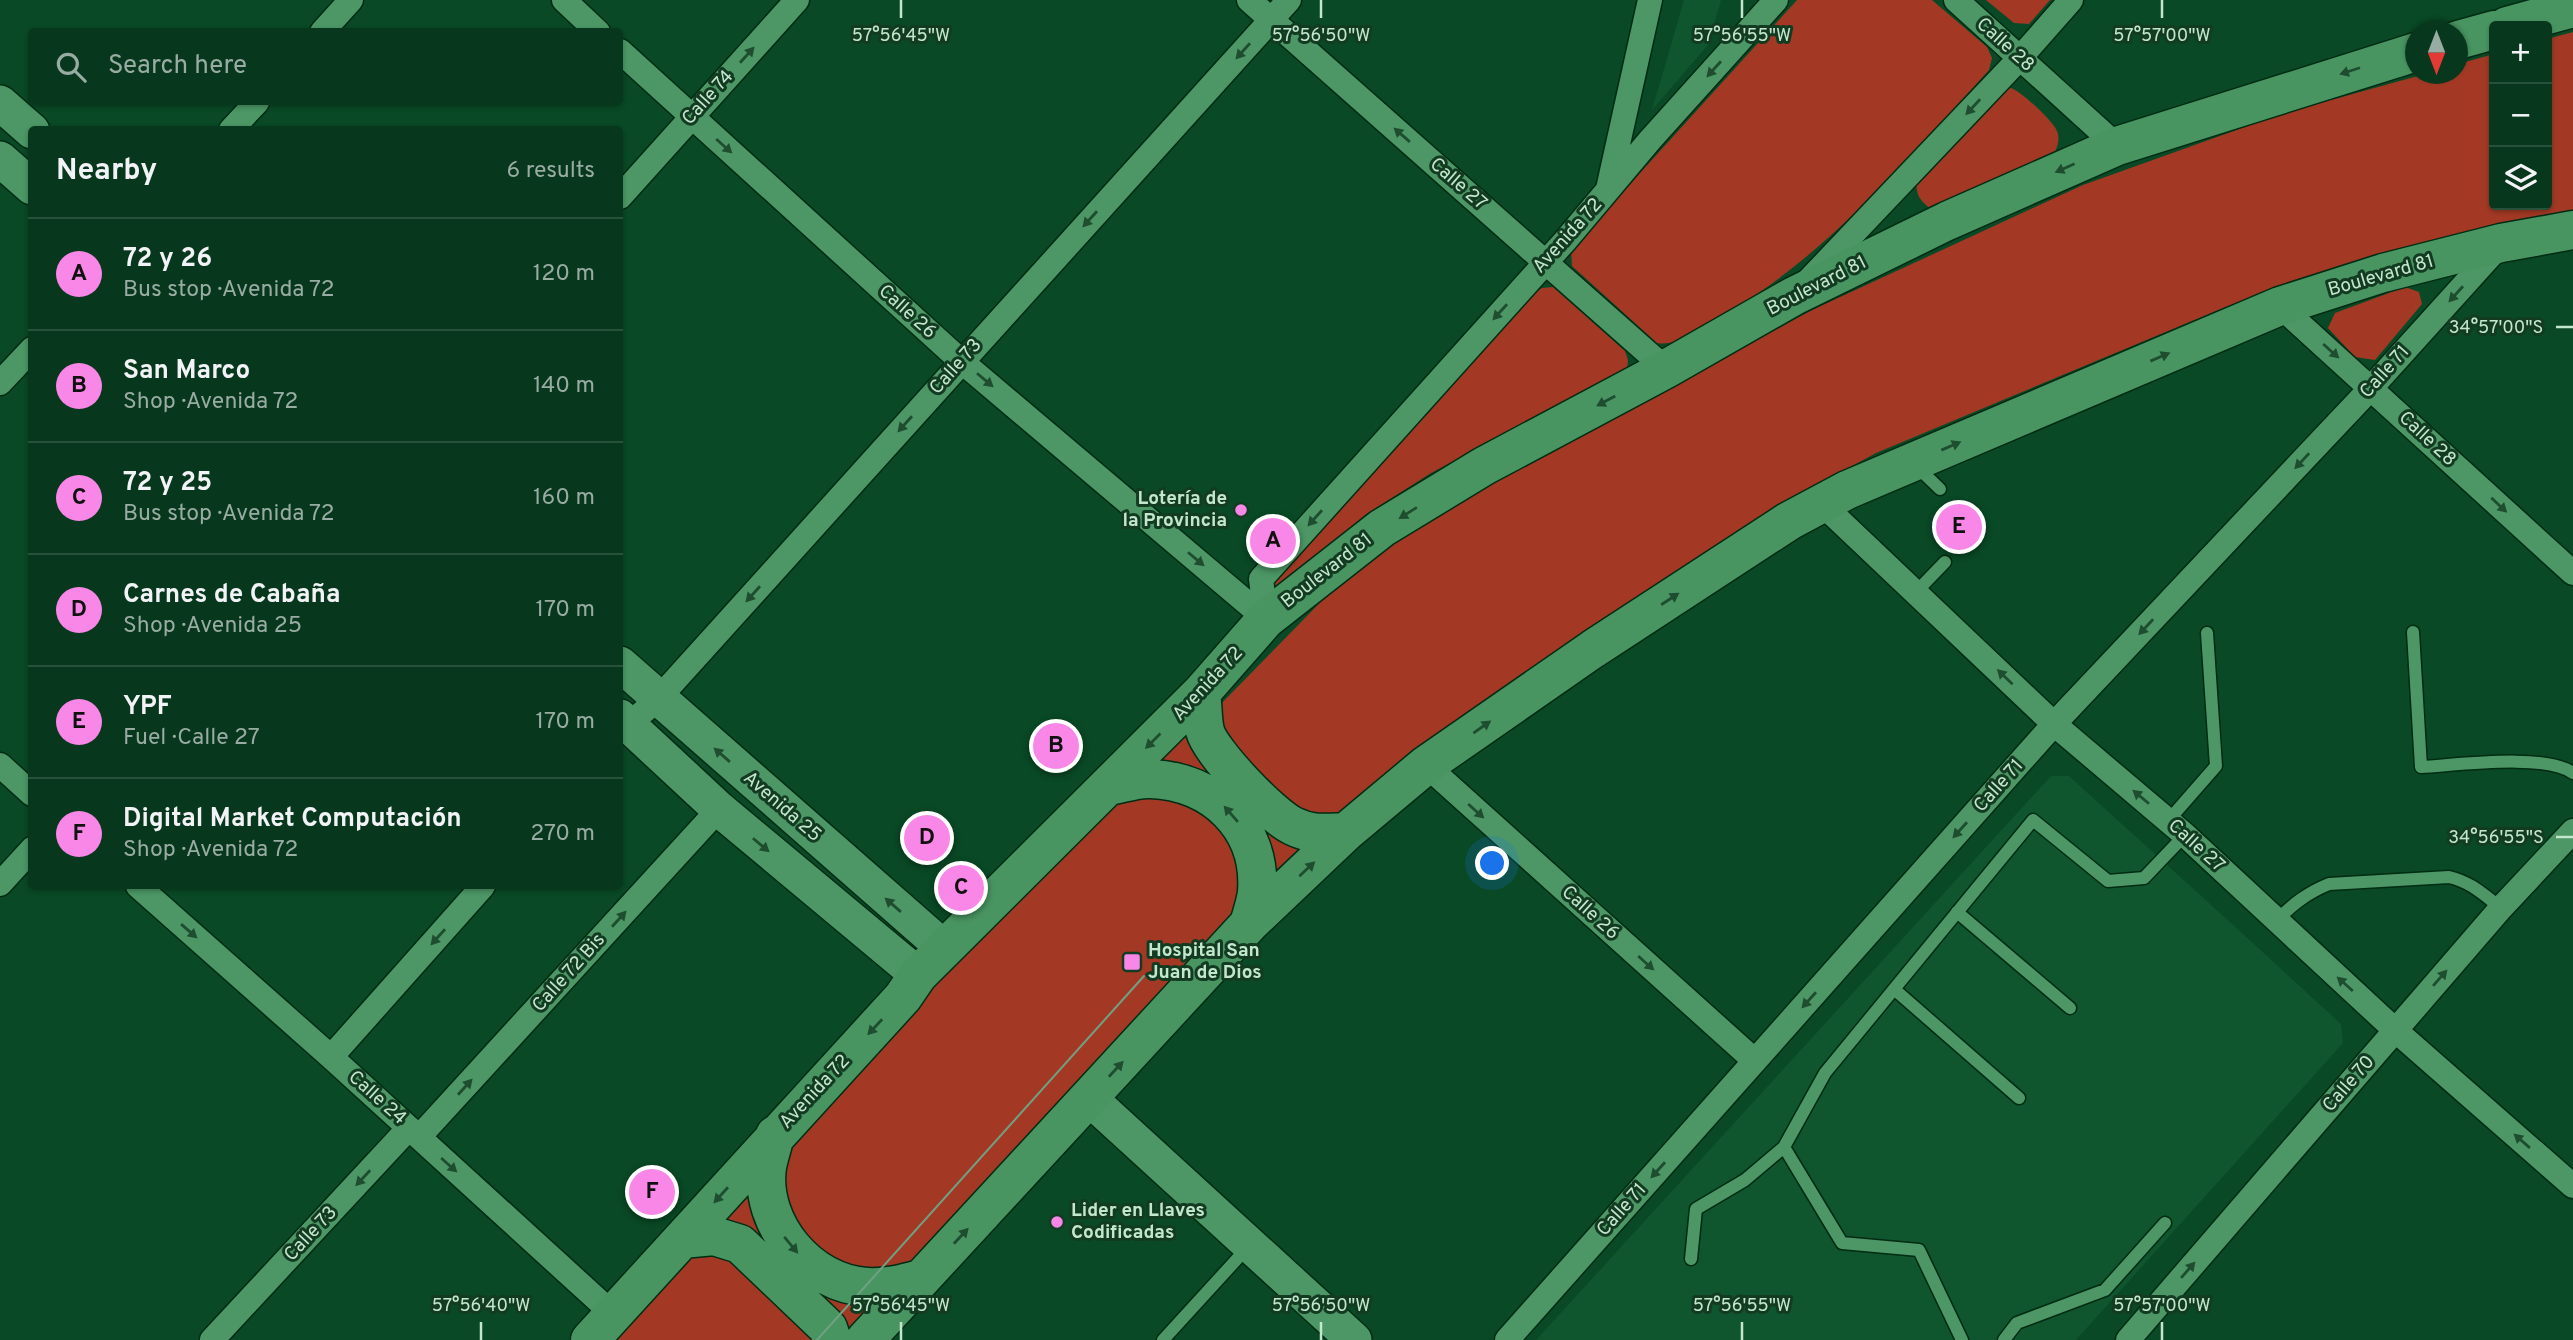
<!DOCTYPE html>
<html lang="en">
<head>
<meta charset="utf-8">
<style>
	body { margin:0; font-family:Overpass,sans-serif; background:#154229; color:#f1f3f6 }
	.controls { position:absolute; right:21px; top:21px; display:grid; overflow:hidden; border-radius:7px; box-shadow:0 2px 5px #0004 }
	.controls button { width:63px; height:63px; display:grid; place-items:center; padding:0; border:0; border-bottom:2px solid #28513b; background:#07371c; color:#f1f3f6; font:35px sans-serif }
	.compass { position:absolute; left:2405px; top:21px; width:63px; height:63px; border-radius:50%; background:#07371c; box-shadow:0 2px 5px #0004; rotate:180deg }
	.you { position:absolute; left:1493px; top:864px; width:24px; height:24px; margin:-18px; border:5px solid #fff; border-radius:50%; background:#1a73e8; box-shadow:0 0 0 10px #1a73e833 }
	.badge { display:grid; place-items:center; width:46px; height:46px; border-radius:50%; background:#f987e8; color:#111; font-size:23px; font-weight:700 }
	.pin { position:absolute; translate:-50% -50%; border:4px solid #fff; box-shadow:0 2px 7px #0006 }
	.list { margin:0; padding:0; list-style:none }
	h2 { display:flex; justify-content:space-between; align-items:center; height:91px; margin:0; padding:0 28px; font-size:30px }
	h2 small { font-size:23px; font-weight:400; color:#98aca3 }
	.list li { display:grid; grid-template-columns:46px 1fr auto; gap:21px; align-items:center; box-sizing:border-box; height:112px; padding:0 28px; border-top:2px solid #28513b }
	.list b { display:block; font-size:26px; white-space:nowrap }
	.list p { margin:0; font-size:23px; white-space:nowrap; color:#98aca3 }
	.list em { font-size:23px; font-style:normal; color:#98aca3 }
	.icon { flex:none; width:38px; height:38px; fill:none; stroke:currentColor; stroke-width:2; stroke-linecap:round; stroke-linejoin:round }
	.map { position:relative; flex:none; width:2573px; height:1340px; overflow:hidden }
	.search { position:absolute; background:#07371c; box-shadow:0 2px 5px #0004; left:28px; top:28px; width:595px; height:77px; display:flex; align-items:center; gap:18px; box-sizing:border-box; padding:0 24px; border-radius:7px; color:#98aca3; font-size:26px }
	.panel { position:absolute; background:#07371c; box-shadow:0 2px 5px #0004; left:28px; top:126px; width:595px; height:763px; border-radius:7px }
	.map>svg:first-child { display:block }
</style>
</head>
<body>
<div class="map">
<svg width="2573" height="1340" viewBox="0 0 2573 1340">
	<rect width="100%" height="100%" fill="#094925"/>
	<path fill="#0f552d" d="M1684,0H1721L1708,45L1652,110Z
		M2051,776H2069L2242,933L2341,1024L2343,1043L2076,1340H1536Z"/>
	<path fill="#a33925" d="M1797,0H1932L1987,47L1992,58L1989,70C1903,164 1819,265 1705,326C1689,335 1675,346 1657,343L1572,266L1571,249Z
		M1986,0H2050L2029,24L2014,23Z
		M2573,32V213L2349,266L2228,306L1876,453L1786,502L1337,824L1306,823L1213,737L1214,711L1349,573L1422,521L1812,310L2083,185L2284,113L2425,74H2458V64L2494,54V205H2547V39Z
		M2011,88C2022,92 2053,121 2057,131C2061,141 2056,150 2052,159L1931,209C1919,200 1915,194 1917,178L1997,90Z
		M1553,287L1625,351L1628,360L1627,370L1431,473L1365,515L1281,587L1275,589L1272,586L1271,580L1532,294L1542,288Z
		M2405,287L2419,292L2422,304L2375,360L2355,357L2328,328L2335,313Z
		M1189,729L1312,845L1273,885L1270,857L1152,764Z
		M1133,795L1194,800L1241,854L1239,906L1223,933L921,1255L898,1268L878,1273L833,1266L788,1218L783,1205L787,1154L797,1137L986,928L1103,812Z
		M753,1186L754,1203L882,1301L846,1340L718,1226Z
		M720,1248L822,1340H614L688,1258Z"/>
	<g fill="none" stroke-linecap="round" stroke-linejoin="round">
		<defs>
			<path id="lane" d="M1915,465L1940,489
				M1916,592L1945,562
				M2413,632L2421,767C2458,765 2545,753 2573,773
				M2168,821L2216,766L2207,633
				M1957,912L2070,1008
				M2276,921C2293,904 2307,893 2329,884L2449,877C2471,882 2484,895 2501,908
				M1894,989L2019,1098
				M1691,1259L1696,1209L1745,1180L1784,1147
				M1163,1340L1248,1247
				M1962,1340L1919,1250L1842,1243L1784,1147L1825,1073L2033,820L2108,881L2144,878L2185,835
				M2004,1340L2017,1323L2105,1290L2165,1223"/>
			<path id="street" d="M564,0L598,32
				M1249,0L1666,369
				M1956,0L2117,146
				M322,32L351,0
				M620,51L961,361L1266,619
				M231,130L257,102
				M1608,189L1650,0
				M620,197L797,0
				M1809,280L2020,58L2071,0
				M2280,306L2573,573
				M0,383L32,349
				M1821,503L2054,724L2185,835L2395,1030L2573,1186
				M1266,619L1261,579L1565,241L1650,140L1776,0
				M620,732L658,699L1289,0
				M0,765L32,794
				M1426,765L1755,1061
				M0,884L32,849
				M138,886L331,1057L613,1314
				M331,1057L483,886
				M419,1137L719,809
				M212,1340L409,1128
				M1507,1340L2054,724L2371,388L2501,244
				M2128,1340L2501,908L2573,831"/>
			<path id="secondary" d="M0,103L32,131
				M0,159L32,187
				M620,664L945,949
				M620,717L719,809L918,975
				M1089,1098L1354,1340"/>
			<path id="highway" d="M2507,26L2573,8
				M2458,40L2494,30
				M1201,693C1203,705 1202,719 1205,731C1211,753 1272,816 1293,826C1311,835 1327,833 1346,832
				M1108,786C1122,784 1137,778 1151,779C1213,781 1262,827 1257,892C1256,902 1252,913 1249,924
				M775,1135C773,1145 769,1156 767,1167C759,1224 809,1284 867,1287C886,1288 902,1284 920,1279
				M682,1239L714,1236L740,1244L828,1328L832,1340
				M590,1340L903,997L918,975L1201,693L1266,619L1382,528L1484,466L1666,369L1794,296L1947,221L2117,146L2416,52
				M865,1340L1249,924L1346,832L1426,765L1593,649L1789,521L1847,490L2280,306L2383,273L2501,243L2573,230"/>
		</defs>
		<use href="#lane" stroke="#012c13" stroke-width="15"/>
		<use href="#street" stroke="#012c13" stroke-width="27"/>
		<use href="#secondary" stroke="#012c13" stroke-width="38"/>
		<use href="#highway" stroke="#012c13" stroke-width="41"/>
		<use href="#lane" stroke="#4c9765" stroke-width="12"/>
		<use href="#street" stroke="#4c9765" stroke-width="24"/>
		<use href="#secondary" stroke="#4c9765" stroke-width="35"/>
		<use href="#highway" stroke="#499562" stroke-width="38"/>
		<path stroke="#70a182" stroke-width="2" d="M817,1340L1144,976"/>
	</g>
	<defs><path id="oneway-solid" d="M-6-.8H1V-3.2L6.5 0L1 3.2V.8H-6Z" transform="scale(1.75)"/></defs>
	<g fill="#1e4d2f">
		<use href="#oneway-solid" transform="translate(1243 51) rotate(132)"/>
		<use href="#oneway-solid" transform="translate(747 55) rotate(-48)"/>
		<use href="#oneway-solid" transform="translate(1714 69) rotate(132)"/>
		<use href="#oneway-solid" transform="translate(2350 71) rotate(162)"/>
		<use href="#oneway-solid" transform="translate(1973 107) rotate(133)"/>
		<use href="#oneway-solid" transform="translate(1402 135) rotate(-139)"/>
		<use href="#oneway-solid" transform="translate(724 146) rotate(42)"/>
		<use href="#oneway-solid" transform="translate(2065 168) rotate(156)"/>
		<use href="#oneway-solid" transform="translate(1090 219) rotate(132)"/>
		<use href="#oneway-solid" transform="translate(2456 294) rotate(132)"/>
		<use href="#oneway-solid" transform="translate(1500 312) rotate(132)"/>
		<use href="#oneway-solid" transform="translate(2331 351) rotate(42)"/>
		<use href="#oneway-solid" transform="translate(2160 357) rotate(-23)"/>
		<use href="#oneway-solid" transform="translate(985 380) rotate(40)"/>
		<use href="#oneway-solid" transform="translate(1606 401) rotate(152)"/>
		<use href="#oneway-solid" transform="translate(905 424) rotate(132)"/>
		<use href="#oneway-solid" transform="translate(1951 446) rotate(-23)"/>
		<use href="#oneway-solid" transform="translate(2302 461) rotate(133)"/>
		<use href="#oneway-solid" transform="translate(2499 505) rotate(43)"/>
		<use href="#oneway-solid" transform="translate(1408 513) rotate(148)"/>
		<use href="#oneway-solid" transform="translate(1315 518) rotate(132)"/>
		<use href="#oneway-solid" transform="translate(1196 559) rotate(40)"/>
		<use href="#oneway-solid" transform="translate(753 594) rotate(132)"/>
		<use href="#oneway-solid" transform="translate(1670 599) rotate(-33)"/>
		<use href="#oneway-solid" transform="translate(2146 627) rotate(133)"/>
		<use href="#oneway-solid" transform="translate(2005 677) rotate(-136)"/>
		<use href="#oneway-solid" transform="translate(1482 727) rotate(-35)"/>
		<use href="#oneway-solid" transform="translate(1153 741) rotate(135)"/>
		<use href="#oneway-solid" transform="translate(722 755) rotate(-139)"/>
		<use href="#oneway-solid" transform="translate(2141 797) rotate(-140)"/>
		<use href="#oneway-solid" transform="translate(1476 811) rotate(42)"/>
		<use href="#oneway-solid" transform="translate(1231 814) rotate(-131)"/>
		<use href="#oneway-solid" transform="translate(1960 830) rotate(132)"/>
		<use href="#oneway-solid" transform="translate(761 845) rotate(40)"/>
		<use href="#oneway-solid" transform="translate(1307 869) rotate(-43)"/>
		<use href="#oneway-solid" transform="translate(893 905) rotate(-139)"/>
		<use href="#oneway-solid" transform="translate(619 919) rotate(-48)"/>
		<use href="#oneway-solid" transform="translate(189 931) rotate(41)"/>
		<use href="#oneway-solid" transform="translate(438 937) rotate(132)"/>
		<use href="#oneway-solid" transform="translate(1646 963) rotate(42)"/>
		<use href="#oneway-solid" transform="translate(2440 978) rotate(-49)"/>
		<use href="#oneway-solid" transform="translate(2345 984) rotate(-138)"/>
		<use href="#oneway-solid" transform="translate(1809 1000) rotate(132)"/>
		<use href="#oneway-solid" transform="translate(875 1027) rotate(133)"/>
		<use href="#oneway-solid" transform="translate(1116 1069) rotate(-47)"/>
		<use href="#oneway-solid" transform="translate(465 1087) rotate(-48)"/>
		<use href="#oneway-solid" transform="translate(2522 1141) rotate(-139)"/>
		<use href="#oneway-solid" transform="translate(449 1165) rotate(42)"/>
		<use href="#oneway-solid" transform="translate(1658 1170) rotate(132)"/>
		<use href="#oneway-solid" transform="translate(363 1178) rotate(133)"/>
		<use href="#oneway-solid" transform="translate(721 1195) rotate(132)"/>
		<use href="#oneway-solid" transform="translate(961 1236) rotate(-47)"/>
		<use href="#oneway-solid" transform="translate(791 1245) rotate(50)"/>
		<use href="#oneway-solid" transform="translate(2188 1270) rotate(-49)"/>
	</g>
	<path fill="none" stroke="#c2e7cc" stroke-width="2.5" d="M901,0V18M1321,0V18M1742,0V18M2162,0V18M2556,327H2573M2556,837H2573M481,1322V1340M901,1322V1340M1321,1322V1340M1742,1322V1340M2162,1322V1340"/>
	<g fill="#f987e8" stroke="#133b22" stroke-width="2.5">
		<circle cx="1241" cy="510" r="7"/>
		<rect x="1123" y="953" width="18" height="18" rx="3.5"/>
		<circle cx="1057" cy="1222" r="7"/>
	</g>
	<g text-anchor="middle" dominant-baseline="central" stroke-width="6" stroke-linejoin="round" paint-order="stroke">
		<g font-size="19" fill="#c2e7cc" stroke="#133b22">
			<text transform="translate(2005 45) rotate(42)">Calle 28</text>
			<text transform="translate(708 98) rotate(-48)">Calle 74</text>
			<text transform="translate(1458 184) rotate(41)">Calle 27</text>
			<text transform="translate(1568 236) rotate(-48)">Avenida 72</text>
			<text transform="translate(2381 276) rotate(-16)">Boulevard 81</text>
			<text transform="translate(1817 286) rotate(-27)">Boulevard 81</text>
			<text transform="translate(907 312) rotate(42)">Calle 26</text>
			<text transform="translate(956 367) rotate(-48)">Calle 73</text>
			<text transform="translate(2385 372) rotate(-48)">Calle 71</text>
			<text transform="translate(2427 439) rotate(43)">Calle 28</text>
			<text transform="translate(1327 571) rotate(-38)">Boulevard 81</text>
			<text transform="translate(1208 684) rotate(-47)">Avenida 72</text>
			<text transform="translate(1999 786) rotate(-48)">Calle 71</text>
			<text transform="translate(782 807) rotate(41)">Avenida 25</text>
			<text transform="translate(2196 846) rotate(42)">Calle 27</text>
			<text transform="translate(1590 913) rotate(42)">Calle 26</text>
			<text transform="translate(569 973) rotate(-48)">Calle 72 Bis</text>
			<text transform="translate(2349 1084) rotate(-49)">Calle 70</text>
			<text transform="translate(815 1092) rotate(-47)">Avenida 72</text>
			<text transform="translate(377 1098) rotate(42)">Calle 24</text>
			<text transform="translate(1622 1210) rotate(-48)">Calle 71</text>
			<text transform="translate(311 1234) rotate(-47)">Calle 73</text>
		</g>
		<g font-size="19" font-weight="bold" fill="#c2e7cc" stroke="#133b22" text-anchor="start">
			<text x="1227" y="499" text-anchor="end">Lotería de<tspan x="1227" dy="22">la Provincia</tspan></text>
			<text x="1148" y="951">Hospital San<tspan x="1148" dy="22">Juan de Dios</tspan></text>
			<text x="1071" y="1211">Lider en Llaves<tspan x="1071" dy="22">Codificadas</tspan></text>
		</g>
	</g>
	<g font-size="18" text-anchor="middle" fill="#c2e7cc" stroke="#133b22" stroke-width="6" stroke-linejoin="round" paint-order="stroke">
		<text x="901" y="41">57°56'45"W</text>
		<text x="1321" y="41">57°56'50"W</text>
		<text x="1742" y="41">57°56'55"W</text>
		<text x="2162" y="41">57°57'00"W</text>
		<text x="2496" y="333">34°57'00"S</text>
		<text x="2496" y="843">34°56'55"S</text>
		<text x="481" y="1311">57°56'40"W</text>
		<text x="901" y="1311">57°56'45"W</text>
		<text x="1321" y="1311">57°56'50"W</text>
		<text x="1742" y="1311">57°56'55"W</text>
		<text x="2162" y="1311">57°57'00"W</text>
	</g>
</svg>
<div class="controls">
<button>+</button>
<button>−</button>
<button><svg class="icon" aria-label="layers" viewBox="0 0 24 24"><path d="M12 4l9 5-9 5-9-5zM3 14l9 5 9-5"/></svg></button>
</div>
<svg class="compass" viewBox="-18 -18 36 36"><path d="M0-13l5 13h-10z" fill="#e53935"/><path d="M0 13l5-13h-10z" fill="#98aca3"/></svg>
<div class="you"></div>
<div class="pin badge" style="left:1273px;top:541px">A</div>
<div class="pin badge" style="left:1056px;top:746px">B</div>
<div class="pin badge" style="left:961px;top:888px">C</div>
<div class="pin badge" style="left:927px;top:838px">D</div>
<div class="pin badge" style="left:1959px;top:527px">E</div>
<div class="pin badge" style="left:652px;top:1192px">F</div>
<div class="search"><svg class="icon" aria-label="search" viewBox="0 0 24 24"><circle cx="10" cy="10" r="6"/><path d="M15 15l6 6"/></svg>Search here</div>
<section class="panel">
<h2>Nearby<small>6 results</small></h2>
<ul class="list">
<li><span class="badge">A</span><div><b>72 y 26</b><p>Bus stop · Avenida 72</p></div><em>120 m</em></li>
<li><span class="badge">B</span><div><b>San Marco</b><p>Shop · Avenida 72</p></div><em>140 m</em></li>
<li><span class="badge">C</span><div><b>72 y 25</b><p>Bus stop · Avenida 72</p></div><em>160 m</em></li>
<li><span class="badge">D</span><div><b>Carnes de Cabaña</b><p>Shop · Avenida 25</p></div><em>170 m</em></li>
<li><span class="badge">E</span><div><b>YPF</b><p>Fuel · Calle 27</p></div><em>170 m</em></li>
<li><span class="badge">F</span><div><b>Digital Market Computación</b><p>Shop · Avenida 72</p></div><em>270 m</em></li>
</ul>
</section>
</div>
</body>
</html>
